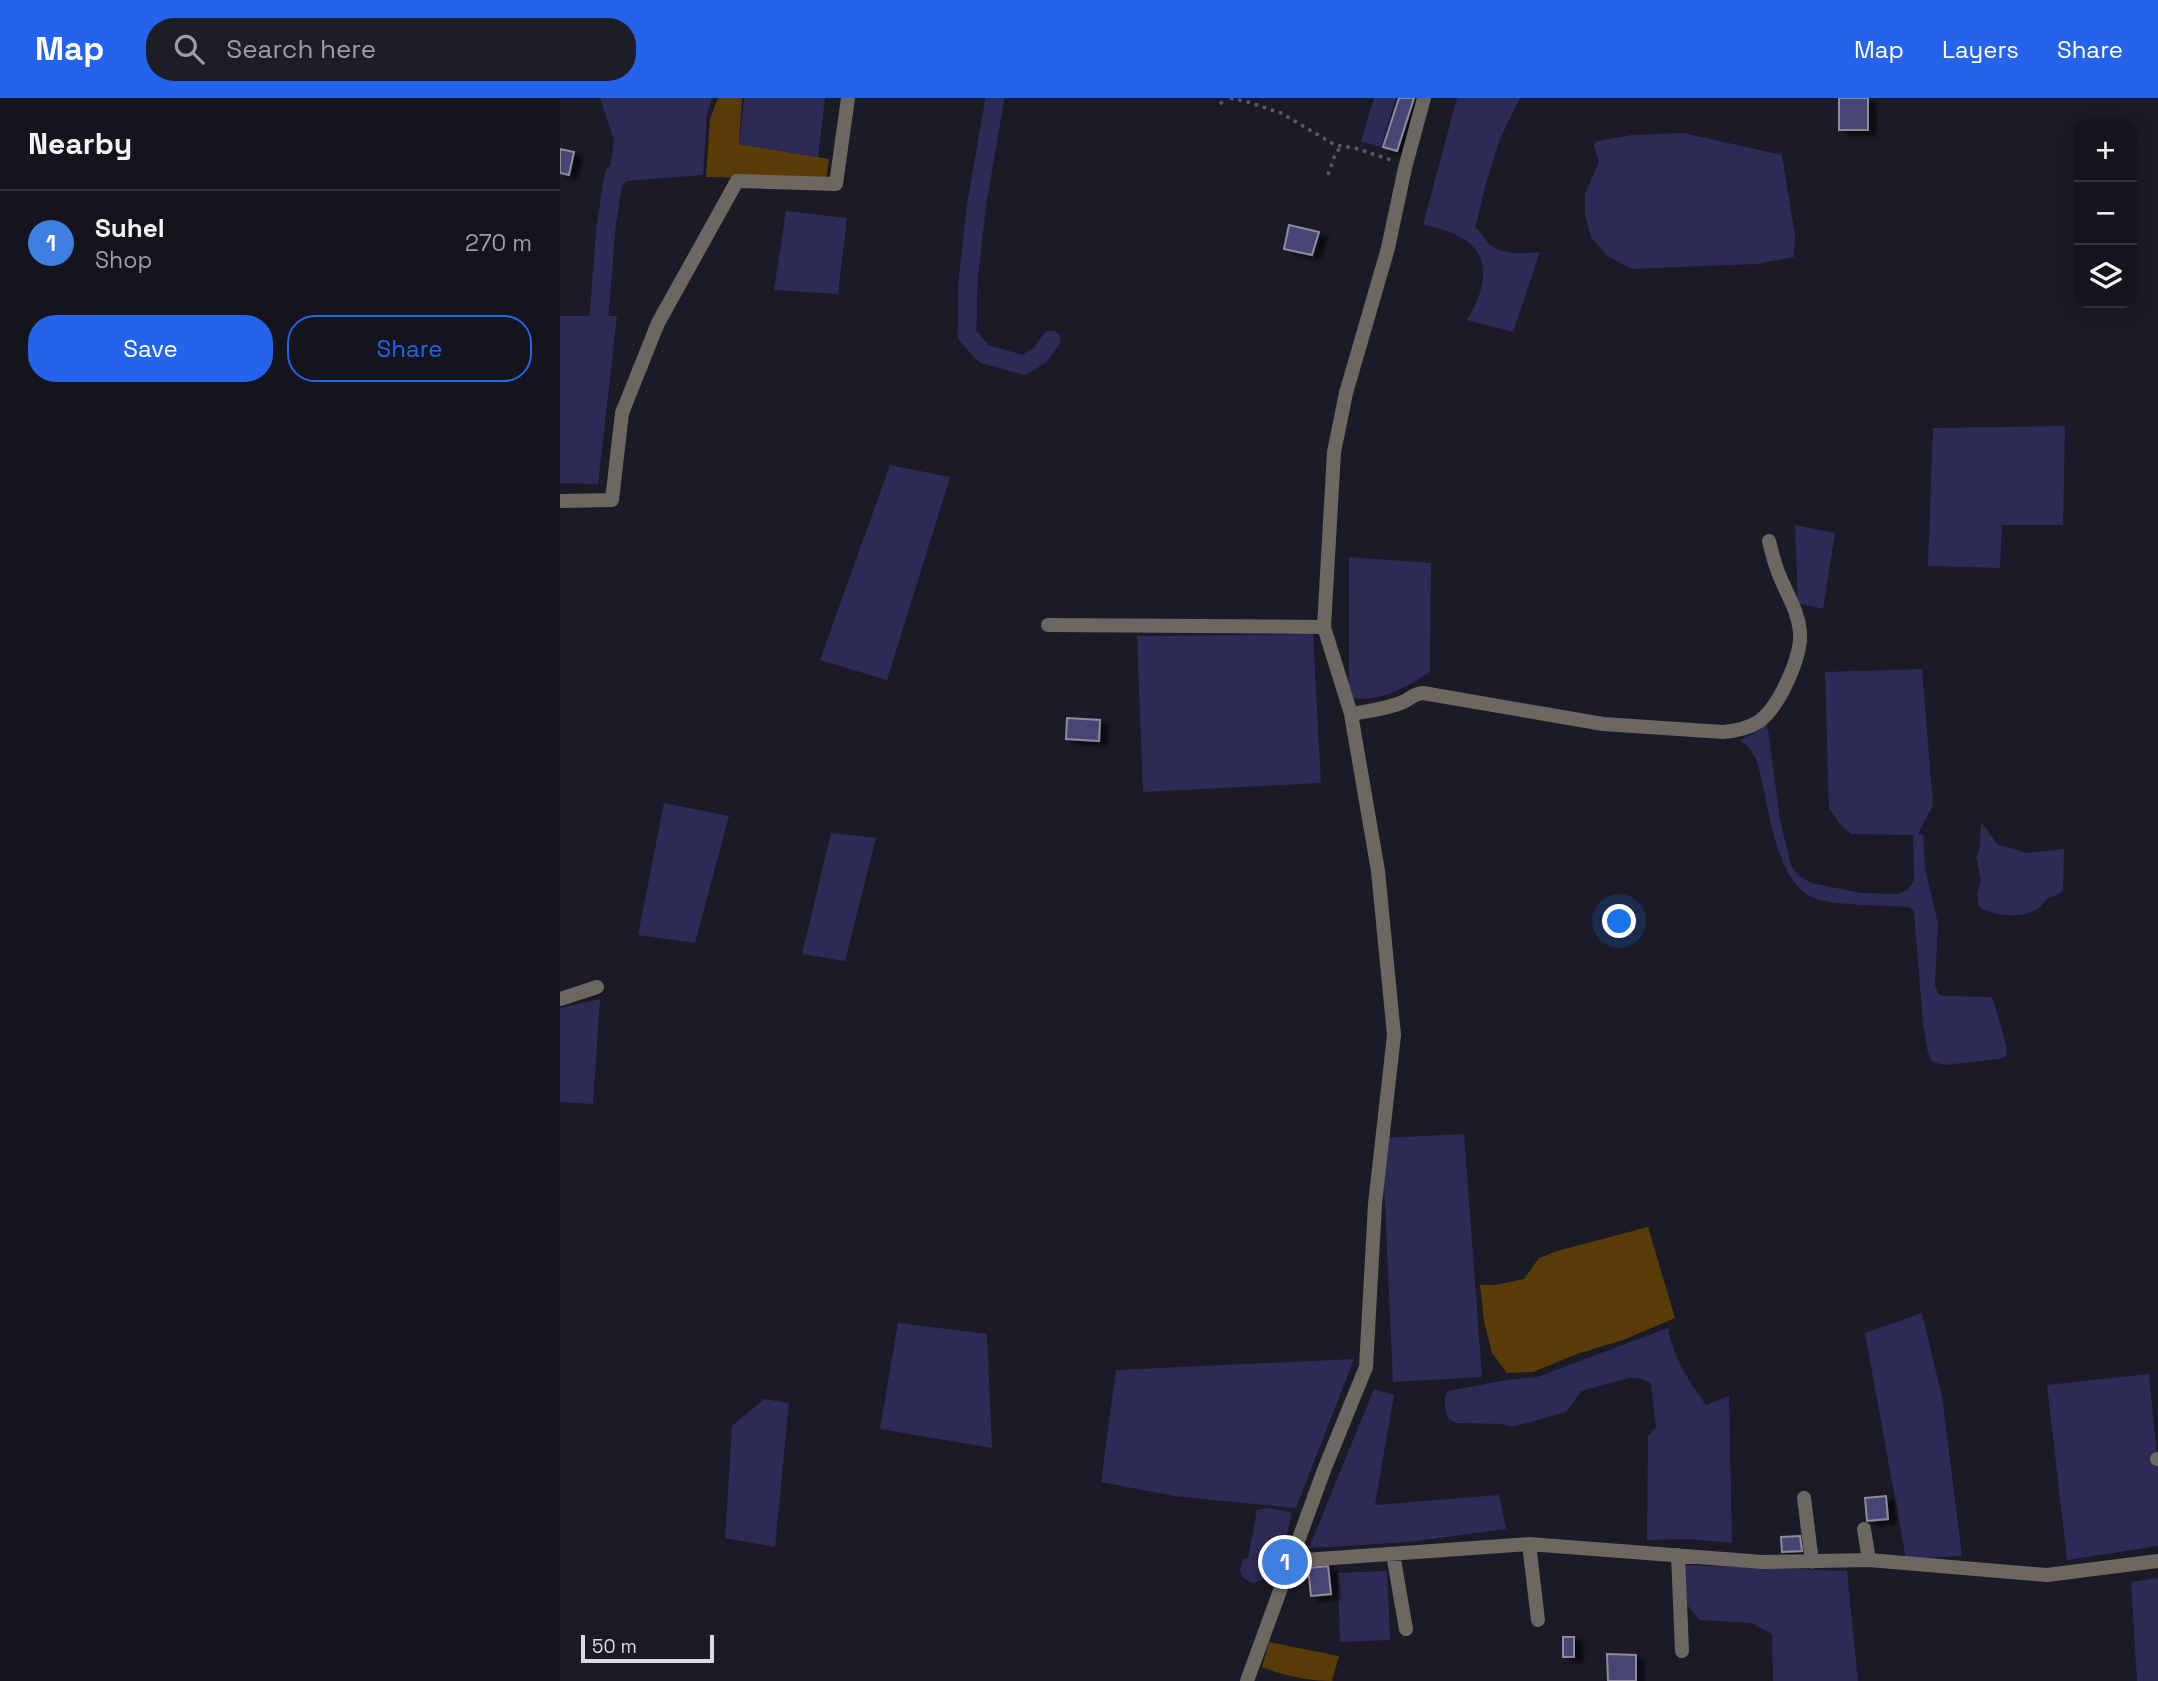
<!DOCTYPE html>
<html lang="en">
<head>
<meta charset="utf-8">
<style>
	body { margin:0; font-family:"Space Grotesk",sans-serif; background:#1d1d26; color:#f1f3f6 }
	.controls { position:absolute; right:21px; top:21px; display:grid; overflow:hidden; border-radius:14px; box-shadow:0 4px 18px #0003 }
	.controls button { width:63px; height:63px; display:grid; place-items:center; padding:0; border:0; border-bottom:2px solid #33333b; background:#14141d; color:#f1f3f6; font:35px sans-serif }
	.scale { position:absolute; left:21px; bottom:18px; width:133px; box-sizing:border-box; padding-left:7px; border:4px solid #dadae3; border-top:0; font-size:19px; line-height:24px; white-space:nowrap; color:#dadae3; -webkit-text-stroke:5px #1b1b27; paint-order:stroke }
	.you { position:absolute; left:1060px; top:824px; width:24px; height:24px; margin:-18px; border:5px solid #fff; border-radius:50%; background:#1a73e8; box-shadow:0 0 0 10px #1a73e833 }
	.badge { display:grid; place-items:center; width:46px; height:46px; border-radius:50%; background:#2563eb; color:#fff; font-size:23px; font-weight:700 }
	.pin { position:absolute; translate:-50% -50%; border:4px solid #fff; box-shadow:0 2px 7px #0006 }
	.list { margin:0; padding:0; list-style:none }
	h2 { display:flex; justify-content:space-between; align-items:center; height:91px; margin:0; padding:0 28px; font-size:30px }
	h2 small { font-size:23px; font-weight:400; color:#9d9ea4 }
	.list li { display:grid; grid-template-columns:46px 1fr auto; gap:21px; align-items:center; box-sizing:border-box; height:105px; padding:0 28px; border-top:2px solid #33333b }
	.list b { display:block; font-size:26px; white-space:nowrap }
	.list p { margin:0; font-size:23px; white-space:nowrap; color:#9d9ea4 }
	.list em { font-size:23px; font-style:normal; color:#9d9ea4 }
	.actions { display:flex; gap:14px; padding:21px 28px }
	.actions a { flex:1; padding:16px 0; border:2px solid #2563eb; border-radius:28px; text-align:center; font-size:24px; color:#2563eb }
	.actions .main { background:#2563eb; color:#fff }
	.icon { flex:none; width:38px; height:38px; fill:none; stroke:currentColor; stroke-width:2; stroke-linecap:round; stroke-linejoin:round }
	.map { position:relative; flex:none; width:1598px; height:1583px; overflow:hidden }
	header { display:flex; align-items:center; gap:42px; box-sizing:border-box; height:98px; padding:0 35px; background:#2563eb; color:#fff }
	header strong { font-size:33px }
	nav { display:flex; gap:38px; margin-inline-start:auto; font-size:24px }
	.search { width:490px; height:63px; background:#1d1d26; display:flex; align-items:center; gap:18px; box-sizing:border-box; padding:0 24px; border-radius:28px; color:#9d9ea4; font-size:26px }
	main { display:flex }
	aside { flex:1; background:#14141d }
	.map>svg:first-child { display:block }
</style>
</head>
<body>
<header>
<strong>Map</strong>
<div class="search"><svg class="icon" aria-label="search" viewBox="0 0 24 24"><circle cx="10" cy="10" r="6"/><path d="M15 15l6 6"/></svg>Search here</div>
<nav><a>Map</a><a>Layers</a><a>Share</a></nav>
</header>
<main>
<aside>
<h2>Nearby<small></small></h2>
<ul class="list">
<li><span class="badge" style="background:#3f7fe0">1</span><div><b>Suhel</b><p>Shop</p></div><em>270 m</em></li>
</ul>
<div class="actions"><a class="main">Save</a><a>Share</a></div>
</aside>
<div class="map">
<svg width="1598" height="1583" viewBox="0 0 1598 1583">
	<defs>
		<filter id="shadow"><feDropShadow dx="8" dy="4.5" stdDeviation="2" flood-color="#0009"/></filter>
	</defs>
	<rect width="100%" height="100%" fill="#1b1b27"/>
	<path fill="#583b07" d="M158,0H182L179,46L269,61L266,81L146,79L150,21Z
		M1088,1129L1115,1220L1063,1242L1017,1256L973,1274L947,1275L932,1255L924,1223L920,1187H935L964,1181L979,1160L997,1153Z
		M709,1544L779,1558L772,1583C748,1583 724,1578 702,1569Z"/>
	<path fill="#2d2a55" d="M40,0H152L147,16L143,77L66,83L52,101L46,100L54,42Z
		M184,0H265L258,59L179,46Z
		M814,0H836L821,49L801,43Z
		M897,0H960L939,43L925,89L915,130C922,134 924,141 930,147C942,157 965,156 980,154L953,234L907,222C939,169 923,137 863,127Z
		M1123,35L1222,57L1235,138L1234,159L1196,166L1071,171L1046,157L1031,139L1025,118V96L1039,64L1034,47L1037,43L1072,37Z
		M226,113L287,120L278,196L214,192Z
		M0,218H57L38,386L0,385Z
		M1505,328L1503,427H1442L1440,470L1368,468L1373,330Z
		M330,367L390,379L327,582L260,562Z
		M1235,427L1275,435L1263,511L1238,505Z
		M789,459L871,465L870,574C844,591 821,604 789,600Z
		M753,536L761,685L583,694L577,538Z
		M1362,571L1373,707L1358,736H1363L1365,770L1378,826L1375,887L1378,896L1384,898L1431,899L1434,904L1447,950L1446,958L1440,961L1384,967L1373,964L1368,955L1363,926L1354,813L1349,809C1323,807 1281,808 1257,801C1213,788 1209,699 1196,661L1190,651L1180,642L1196,634L1207,624L1220,722L1231,767L1239,778L1251,785L1301,795L1337,796L1347,792L1354,783L1353,737L1291,736L1279,725L1269,710L1265,574Z
		M104,705L169,718L135,845L78,837Z
		M1421,724L1437,746L1467,755L1504,751L1503,792C1498,797 1495,797 1489,800C1485,802 1482,808 1477,811C1462,821 1434,818 1419,809L1417,796L1421,782L1416,759L1420,749Z
		M271,735L316,740L285,863L242,856Z
		M40,901L33,1006L0,1004V910Z
		M904,1036L922,1279L833,1284L822,1040Z
		M1362,1215L1382,1299L1402,1458L1346,1461L1305,1235Z
		M338,1225L427,1236L432,1350L320,1331Z
		M1108,1230C1113,1259 1129,1283 1146,1307L1169,1298L1172,1445L1131,1441L1087,1442L1088,1338L1096,1329L1091,1285L1080,1280H1069L1021,1293L1006,1314L952,1329L942,1326L896,1325L889,1321L885,1311V1298L888,1293L947,1282L977,1279Z
		M794,1261L736,1410L614,1398L541,1384L556,1272Z
		M1589,1276L1598,1368V1448L1507,1462L1487,1287Z
		M814,1291L834,1297L815,1407L939,1397L946,1431L849,1444L749,1450Z
		M204,1301L229,1305L215,1449L165,1440L172,1328Z
		M709,1410L732,1415C726,1438 721,1480 692,1485L682,1479L680,1472L683,1461L688,1460L697,1412Z
		M1125,1467L1287,1473L1298,1583H1213L1212,1536L1191,1525L1140,1522L1123,1502Z
		M827,1473L830,1542L780,1544L778,1475Z
		M1598,1480V1583H1577L1571,1484Z"/>
	<g fill="none" stroke-linecap="round" stroke-linejoin="round">
		<path stroke="#2d2a55" stroke-width="19" d="M435,0L417,104L408,182L407,237L424,256L464,267L480,257L491,242
			M39,218L46,129L54,77"/>
	</g>
	<path fill="#474573" stroke="#8b8b9c" stroke-width="2" filter="url(#shadow)" d="M839,0H854L837,53L823,49Z
		M1279,0H1308V32H1279Z
		M0,51L14,54L9,77L0,75Z
		M729,127L759,134L752,157L724,151Z
		M507,620L540,622L539,643L506,641Z
		M1326,1398L1328,1421L1307,1423L1305,1400Z
		M1240,1438L1242,1453L1222,1454L1221,1439Z
		M768,1468L771,1496L751,1498L748,1470Z
		M1003,1539H1014V1559H1003Z
		M1047,1556L1076,1557V1583H1048Z"/>
	<g fill="none" stroke-linecap="round" stroke-linejoin="round">
		<path stroke="#5a5a65" stroke-width="3.5" stroke-dasharray="3.5 5" stroke-linecap="butt" d="M670,0L688,4L721,15L775,47L795,50L831,62
			M660,6L666,0
			M768,77L775,57L781,48"/>
		<path stroke="#6c6761" stroke-width="14" d="M0,403L52,402L62,315L98,225L177,83L276,86L288,0
			M488,527L764,529
			M791,616C808,613 827,611 843,604C852,600 852,596 863,595L1043,626L1163,634C1176,633 1187,631 1198,624C1219,610 1242,558 1240,534C1238,513 1228,498 1220,479C1215,468 1212,455 1209,443
			M0,901L37,889
			M1597,1361H1598
			M1244,1400L1252,1464
			M1304,1431L1309,1462
			M969,1446L978,1522
			M833,1456L846,1531
			M1118,1457L1122,1553
			M731,1463L969,1446L1203,1464L1309,1462L1487,1477L1598,1463
			M687,1583L764,1372L806,1269L815,1106L834,937L818,773L791,616L764,529L774,354L786,295L828,150L845,70L864,0"/>
	</g>
</svg>
<div class="controls">
<button>+</button>
<button>−</button>
<button><svg class="icon" aria-label="layers" viewBox="0 0 24 24"><path d="M12 4l9 5-9 5-9-5zM3 14l9 5 9-5"/></svg></button>
</div>
<div class="scale">50 m</div>
<div class="you"></div>
<div class="pin badge" style="left:725px;top:1464px;background:#3f7fe0">1</div>
</div>
</main>
</body>
</html>
